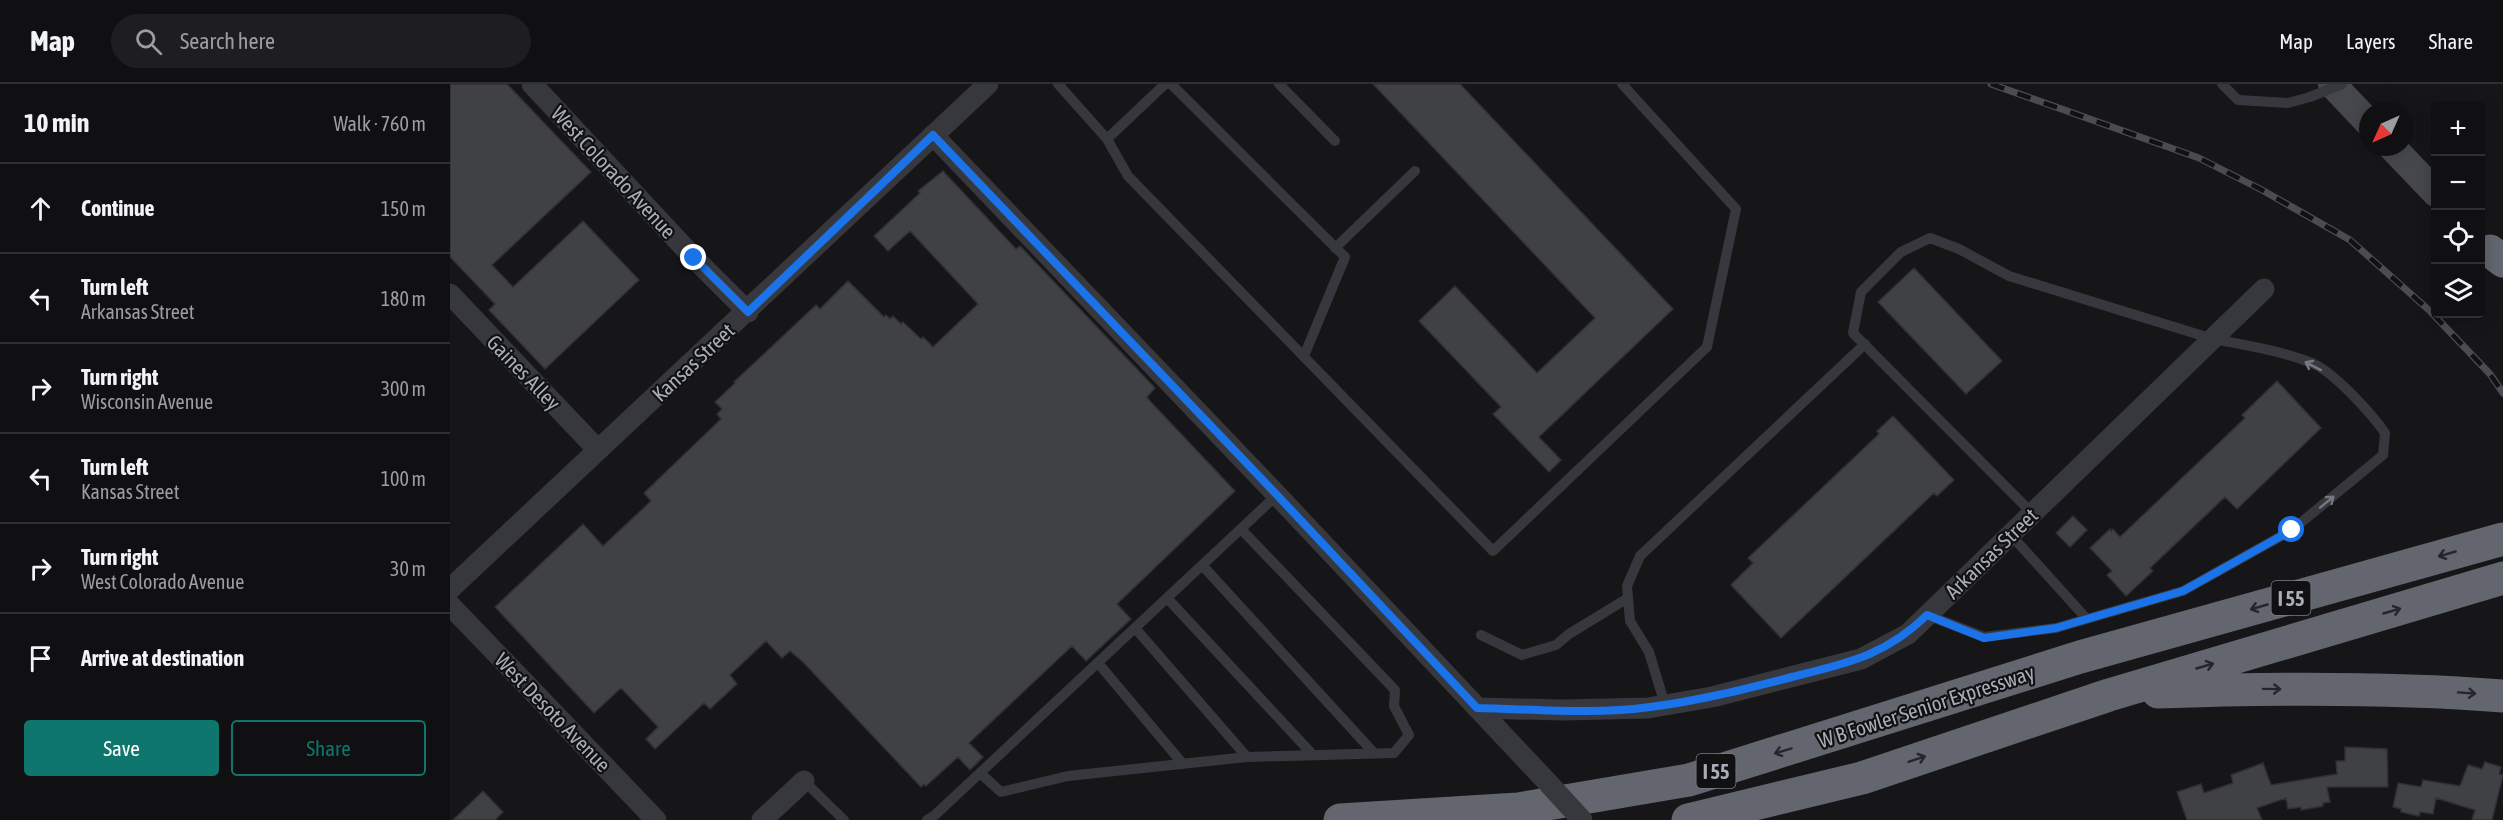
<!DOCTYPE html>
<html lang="en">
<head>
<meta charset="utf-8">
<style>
	body { margin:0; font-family:"Asap Condensed",sans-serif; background:#1e1e20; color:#f1f3f6 }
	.controls { position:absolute; right:18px; top:18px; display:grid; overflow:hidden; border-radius:6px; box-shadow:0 3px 15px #0003 }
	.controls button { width:54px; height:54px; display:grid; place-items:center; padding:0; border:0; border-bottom:2px solid #303032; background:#101012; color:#f1f3f6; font:30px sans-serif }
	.compass { position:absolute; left:1909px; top:18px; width:54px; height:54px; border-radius:50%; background:#101012; box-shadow:0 3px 15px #0003; rotate:225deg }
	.stop { position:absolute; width:18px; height:18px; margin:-14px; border:4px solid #1a73e8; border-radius:50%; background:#fff }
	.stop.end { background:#1a73e8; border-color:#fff; box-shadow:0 2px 6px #0008 }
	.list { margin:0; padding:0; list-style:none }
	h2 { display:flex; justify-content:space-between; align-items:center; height:78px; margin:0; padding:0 24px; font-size:26px }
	h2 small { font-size:20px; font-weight:400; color:#9c9d9f }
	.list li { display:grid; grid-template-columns:39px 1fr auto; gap:18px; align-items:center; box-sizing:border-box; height:90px; padding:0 24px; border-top:2px solid #303032 }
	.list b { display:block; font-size:22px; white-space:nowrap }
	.list p { margin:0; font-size:20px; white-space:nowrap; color:#9c9d9f }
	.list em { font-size:20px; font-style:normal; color:#9c9d9f }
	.actions { display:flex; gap:12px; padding:18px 24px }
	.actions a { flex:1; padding:14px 0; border:2px solid #0f766e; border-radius:6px; text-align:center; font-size:21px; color:#0f766e }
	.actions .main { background:#0f766e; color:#fff }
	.icon { flex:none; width:33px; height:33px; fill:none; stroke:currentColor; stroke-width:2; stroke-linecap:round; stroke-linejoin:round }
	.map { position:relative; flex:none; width:2053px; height:736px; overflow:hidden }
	header { display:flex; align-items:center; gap:36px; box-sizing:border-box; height:84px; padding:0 30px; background:#101012; border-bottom:2px solid #303032 }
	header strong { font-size:28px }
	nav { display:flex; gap:33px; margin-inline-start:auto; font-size:21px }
	.search { width:420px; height:54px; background:#1e1e20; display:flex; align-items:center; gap:15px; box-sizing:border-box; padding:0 21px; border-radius:33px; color:#9c9d9f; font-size:22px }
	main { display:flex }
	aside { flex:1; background:#101012 }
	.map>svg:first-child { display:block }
</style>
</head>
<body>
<header>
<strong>Map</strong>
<div class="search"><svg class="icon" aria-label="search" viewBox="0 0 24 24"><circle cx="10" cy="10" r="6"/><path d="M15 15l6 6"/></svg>Search here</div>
<nav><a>Map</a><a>Layers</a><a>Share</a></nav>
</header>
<main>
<aside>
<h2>10 min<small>Walk · 760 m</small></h2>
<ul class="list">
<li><svg class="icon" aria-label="ahead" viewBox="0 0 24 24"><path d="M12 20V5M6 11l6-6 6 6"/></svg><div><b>Continue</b></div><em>150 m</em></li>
<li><svg class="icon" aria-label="left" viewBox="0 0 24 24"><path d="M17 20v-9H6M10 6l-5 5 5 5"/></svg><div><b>Turn left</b><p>Arkansas Street</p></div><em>180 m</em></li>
<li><svg class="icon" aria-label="right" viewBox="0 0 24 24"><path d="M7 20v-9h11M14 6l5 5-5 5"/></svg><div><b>Turn right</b><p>Wisconsin Avenue</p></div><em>300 m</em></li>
<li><svg class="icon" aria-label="left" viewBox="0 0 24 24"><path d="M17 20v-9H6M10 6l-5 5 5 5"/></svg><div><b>Turn left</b><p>Kansas Street</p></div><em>100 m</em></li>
<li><svg class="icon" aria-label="right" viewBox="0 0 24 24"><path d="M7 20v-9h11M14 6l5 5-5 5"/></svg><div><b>Turn right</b><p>West Colorado Avenue</p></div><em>30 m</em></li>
<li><svg class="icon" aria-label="arrive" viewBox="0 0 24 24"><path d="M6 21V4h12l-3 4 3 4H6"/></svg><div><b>Arrive at destination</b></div></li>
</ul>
<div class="actions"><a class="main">Save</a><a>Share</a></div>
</aside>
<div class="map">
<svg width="2053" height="736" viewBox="0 0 2053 736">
	<rect width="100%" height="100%" fill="#161618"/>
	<path fill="#404145" stroke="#303034" stroke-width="1.5" d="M0,0H57L141,88L42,181L63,203L133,137L189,196L95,285L39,226L45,220L0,173Z
		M923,0H1010L1223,225L1089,353L1111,376L1099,388L1043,330L1051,323L969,237L1005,202L1087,289L1145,234Z
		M493,87L566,165L570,162L705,304L697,313L700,317L785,407L667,520L681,535L636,577L622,562L519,659L533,673L520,686L508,673L476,702L474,700L471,703L353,578L340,567L332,574L316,557L280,591L287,600L260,625L254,619L205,665L196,655L208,643L171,604L144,629L45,523L133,440L153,462L201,417L194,409L271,335L267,330L272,325L265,318L285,299L284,298L366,221L370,225L398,197L434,233L436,231L440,235L443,232L451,240L453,238L471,255L473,253L483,263L528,220L460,147L438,167L424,152L470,109L468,107Z
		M1464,184L1552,277L1516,310L1428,218Z
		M1827,297L1871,344L1787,425L1775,413L1700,484L1703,487L1676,512L1657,491L1662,487L1640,464L1660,445L1661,447L1663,445L1670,453L1795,334L1792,331Z
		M1443,332L1504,396L1487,412L1484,409L1331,554L1281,501L1303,479L1298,474L1429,350L1427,347Z
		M1623,432L1637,446L1620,463L1606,449Z
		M1895,663L1937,665L1938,703H1877L1880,718L1873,719V722L1851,726V723L1838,725L1836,714L1807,724L1812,736H1737L1727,708L1751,700L1754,709L1783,699L1781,691L1813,679L1821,701L1887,690L1886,677H1895Z
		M2035,678L2051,683L2049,690L2053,691L2042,736H2022L2025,726L1986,714L1983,730L1970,728L1969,732L1951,728V725L1943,723L1948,699L1971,703L1973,696L2010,702L2018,681L2032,685Z
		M33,707L53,728L45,736H3Z"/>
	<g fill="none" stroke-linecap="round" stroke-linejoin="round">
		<path stroke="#37383d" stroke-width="10" d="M608,0L657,55L715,0
			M721,0L895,173L854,272
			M829,0L885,57
			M1772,0L1788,16L1838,19L1860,13
			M657,55L678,92L1043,467L1257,263L1286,125L1172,0
			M885,164L965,87
			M1560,450L1636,534
			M752,481L924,669
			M717,514L863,671
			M1477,531L1534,553L1606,544L1733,507L1842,446L1933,371L1935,349C1921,329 1885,289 1862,279C1832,267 1794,261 1763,255L1559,192L1509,165L1480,154L1451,168L1411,208L1403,249L1582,429
			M685,544L797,673
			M1031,551L1072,571L1106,561L1119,550L1178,514
			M648,579L733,680
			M1215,621L1199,568L1180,537L1177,502L1190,472L1415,260
			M530,689L551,708L618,692L797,673L944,669L959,651L944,622L945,606L791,445
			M354,697L394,736
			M477,736L485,731L827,411"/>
		<path stroke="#37383d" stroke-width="21" d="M82,0L244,174L298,228
			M483,51L827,411L1099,700
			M0,210L148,366
			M0,505L538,0
			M0,521L206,736
			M1027,624L1113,626L1198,624L1262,613L1411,575L1458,550L1814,205
			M312,736L354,697"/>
		<path stroke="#45474d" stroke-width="28" d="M1882,0L1918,38
			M1942,63L1986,109"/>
		<path stroke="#63666e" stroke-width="33" d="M2040,167L2053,177
			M1708,608C1823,604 1938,603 2053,612
			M890,736L1068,725L1239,696L1630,573L2053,455
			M1238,736L1412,694L1659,611L2053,494"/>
		<defs>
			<path id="rail" d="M1541,0L1749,74L1812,106L1900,156L1980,227L2040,290L2053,309"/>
		</defs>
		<use href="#rail" stroke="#4a4c52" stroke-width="7"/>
		<use href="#rail" stroke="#111113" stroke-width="4.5" stroke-dasharray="14" stroke-linecap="butt"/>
		<path stroke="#37383d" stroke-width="10" d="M1860,13L1892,0"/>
		<path stroke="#37383d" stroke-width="21" d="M1099,700L1132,736"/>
	</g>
	<defs><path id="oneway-shaft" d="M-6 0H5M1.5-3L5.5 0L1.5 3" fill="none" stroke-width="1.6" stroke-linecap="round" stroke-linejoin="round" transform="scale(1.5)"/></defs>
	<g stroke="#757881">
		<use href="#oneway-shaft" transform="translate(1863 282) rotate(-153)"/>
		<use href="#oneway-shaft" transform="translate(1877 418) rotate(-39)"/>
	</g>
	<g stroke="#26262a">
		<use href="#oneway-shaft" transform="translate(1997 470) rotate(164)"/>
		<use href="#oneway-shaft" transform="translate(1809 523) rotate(164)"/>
		<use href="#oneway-shaft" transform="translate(1942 527) rotate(-16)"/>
		<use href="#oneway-shaft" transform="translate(1755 582) rotate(-16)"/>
		<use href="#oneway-shaft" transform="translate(1822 605) rotate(1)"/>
		<use href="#oneway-shaft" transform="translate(2017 609) rotate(4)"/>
		<use href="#oneway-shaft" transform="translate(1333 667) rotate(163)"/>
		<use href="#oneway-shaft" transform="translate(1467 675) rotate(-19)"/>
	</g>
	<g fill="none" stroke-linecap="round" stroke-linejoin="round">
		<path stroke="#1a73e8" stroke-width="8" d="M244,174L298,228L483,51L827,411L1027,624C1082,625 1145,631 1200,623C1248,617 1295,605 1342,593C1397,579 1435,572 1477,531L1534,554L1606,544L1733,507L1842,446"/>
	</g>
	<g text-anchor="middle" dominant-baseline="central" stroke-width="4.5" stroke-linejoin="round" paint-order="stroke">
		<g fill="#111113" stroke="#7b7e86" stroke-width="1.5">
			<rect x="1821.5" y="497" width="39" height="34" rx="4.5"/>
			<rect x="1246.5" y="670" width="39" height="34" rx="4.5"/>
		</g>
		<g font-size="20" font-weight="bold" fill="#a8adb8">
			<text x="1841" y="514">I 55</text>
			<text x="1266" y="687">I 55</text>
		</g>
		<g font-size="21" fill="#a8adb8" stroke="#111113">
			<text transform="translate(164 88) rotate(47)">West Colorado Avenue</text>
			<text transform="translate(243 278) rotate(-43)">Kansas Street</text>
			<text transform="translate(74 288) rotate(46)">Gaines Alley</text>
			<text transform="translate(1541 469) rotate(-44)">Arkansas Street</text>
			<text transform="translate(1476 622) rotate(-18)">W B Fowler Senior Expressway</text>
			<text transform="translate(103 628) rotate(46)">West Desoto Avenue</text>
		</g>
	</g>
</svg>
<div class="controls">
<button>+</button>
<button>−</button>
<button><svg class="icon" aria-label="locate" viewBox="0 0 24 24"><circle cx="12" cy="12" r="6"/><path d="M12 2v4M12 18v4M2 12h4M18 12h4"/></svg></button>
<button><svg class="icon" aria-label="layers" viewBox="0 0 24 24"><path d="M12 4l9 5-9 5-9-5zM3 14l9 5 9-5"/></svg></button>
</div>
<svg class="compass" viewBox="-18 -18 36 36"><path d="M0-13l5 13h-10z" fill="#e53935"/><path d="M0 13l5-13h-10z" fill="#9c9d9f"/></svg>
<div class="stop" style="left:1842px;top:446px"></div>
<div class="stop end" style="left:244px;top:174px"></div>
</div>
</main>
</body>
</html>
